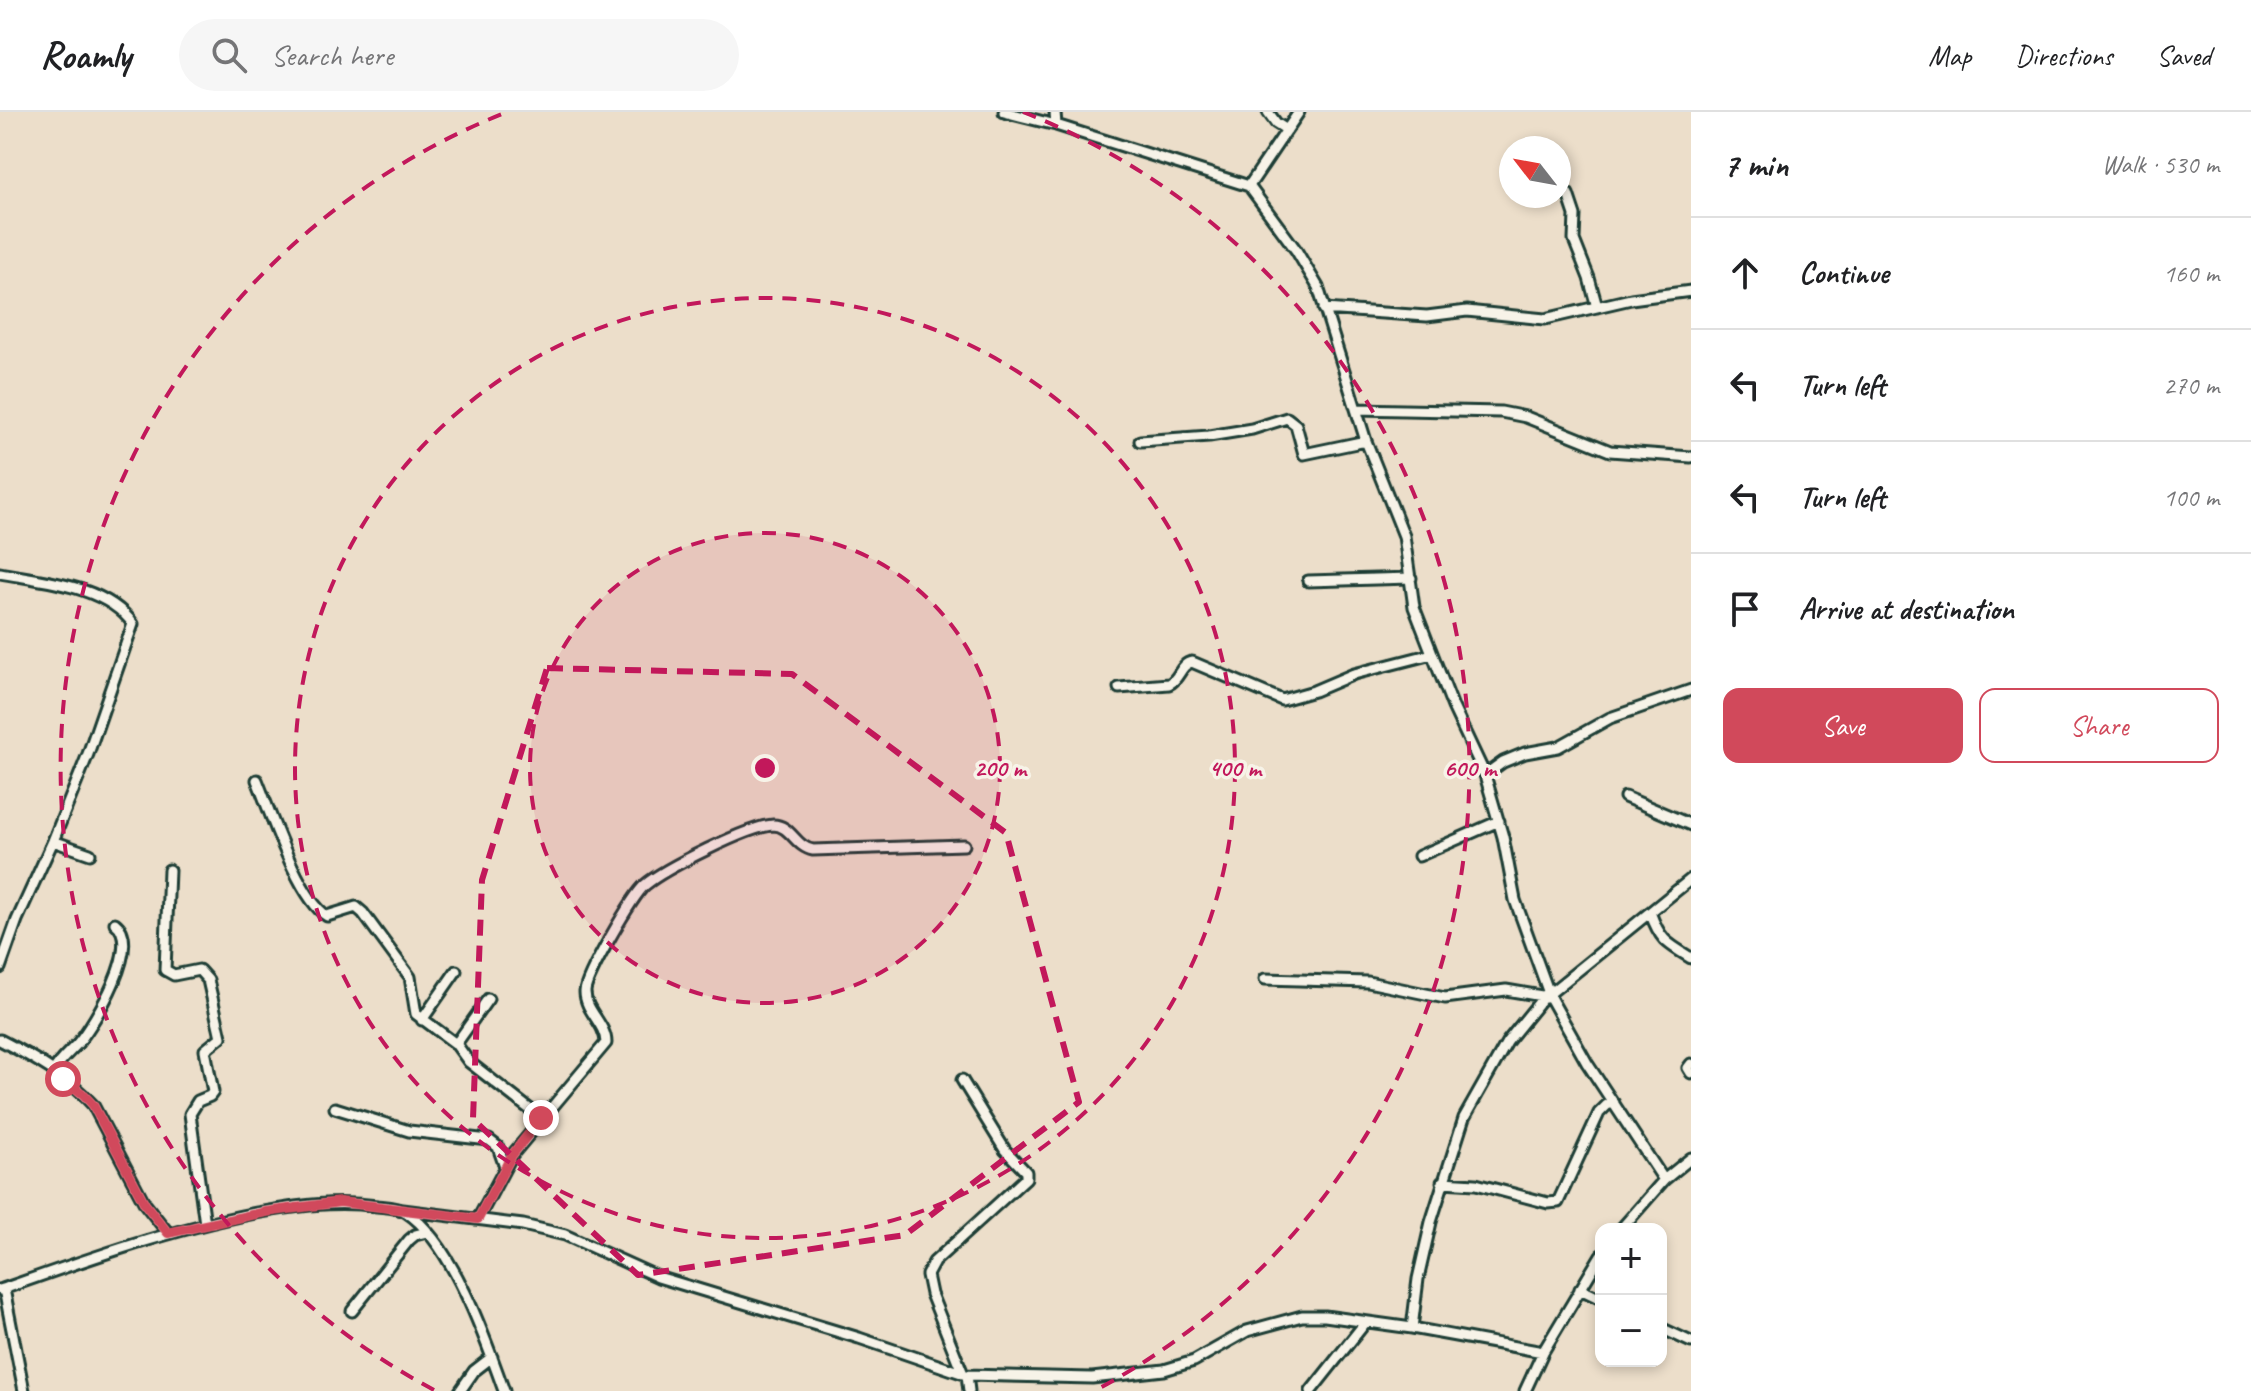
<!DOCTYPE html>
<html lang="en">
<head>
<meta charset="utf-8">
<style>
	body { margin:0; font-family:Caveat,sans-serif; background:#f6f6f6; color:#202124 }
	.controls { position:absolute; right:24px; bottom:24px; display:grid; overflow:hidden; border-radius:16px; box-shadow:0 4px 12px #0003 }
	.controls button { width:72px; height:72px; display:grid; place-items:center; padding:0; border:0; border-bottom:2px solid #e0e0e0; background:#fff; color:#202124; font:40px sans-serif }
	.compass { position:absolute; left:1499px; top:24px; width:72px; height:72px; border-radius:50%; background:#fff; box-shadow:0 4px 12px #0003; rotate:301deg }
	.stop { position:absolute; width:24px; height:24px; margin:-18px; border:6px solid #d1495b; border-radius:50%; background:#fff }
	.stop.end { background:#d1495b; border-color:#fff; box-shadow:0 2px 8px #0008 }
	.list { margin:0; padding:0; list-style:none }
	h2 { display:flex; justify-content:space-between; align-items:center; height:104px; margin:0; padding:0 32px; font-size:34px }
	h2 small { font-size:26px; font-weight:400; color:#757577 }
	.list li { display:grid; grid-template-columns:52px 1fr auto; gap:24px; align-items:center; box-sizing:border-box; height:112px; padding:0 32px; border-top:2px solid #e0e0e0 }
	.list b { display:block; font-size:30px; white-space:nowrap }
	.list em { font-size:26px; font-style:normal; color:#757577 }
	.actions { display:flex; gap:16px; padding:24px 32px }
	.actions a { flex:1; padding:18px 0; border:2px solid #d1495b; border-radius:16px; text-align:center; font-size:28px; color:#d1495b }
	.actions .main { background:#d1495b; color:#fff }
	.icon { flex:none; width:44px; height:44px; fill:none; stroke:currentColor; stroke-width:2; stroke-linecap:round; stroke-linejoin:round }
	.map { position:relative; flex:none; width:1691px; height:1279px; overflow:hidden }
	header { display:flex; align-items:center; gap:48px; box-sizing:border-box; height:112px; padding:0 40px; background:#fff; border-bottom:2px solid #e0e0e0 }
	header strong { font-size:38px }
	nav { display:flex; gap:44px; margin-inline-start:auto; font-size:28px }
	.search { width:560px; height:72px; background:#f6f6f6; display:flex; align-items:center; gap:20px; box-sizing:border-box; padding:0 28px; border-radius:44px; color:#757577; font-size:30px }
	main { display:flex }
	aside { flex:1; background:#fff }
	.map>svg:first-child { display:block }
</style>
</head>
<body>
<header>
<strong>Roamly</strong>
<div class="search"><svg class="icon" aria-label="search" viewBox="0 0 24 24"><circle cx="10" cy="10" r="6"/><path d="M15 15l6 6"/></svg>Search here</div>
<nav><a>Map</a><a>Directions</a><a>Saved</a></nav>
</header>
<main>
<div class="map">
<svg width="1691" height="1279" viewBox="0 0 1691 1279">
	<rect width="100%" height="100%" fill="#ecdeca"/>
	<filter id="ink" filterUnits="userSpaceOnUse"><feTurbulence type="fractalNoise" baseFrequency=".0125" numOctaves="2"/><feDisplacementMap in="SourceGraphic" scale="16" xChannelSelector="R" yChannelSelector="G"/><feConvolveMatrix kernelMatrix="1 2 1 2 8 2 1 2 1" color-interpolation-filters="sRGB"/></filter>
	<g filter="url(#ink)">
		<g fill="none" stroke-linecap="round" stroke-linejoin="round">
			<defs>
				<path id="minor" d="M1004,0L1056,13L1249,74L1296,138L1318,175L1366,329L1404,424L1414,495L1453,595L1485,663L1503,725L1515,788L1551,887L1587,951L1664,1068
					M1055,0L1056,13
					M1268,0L1276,11L1287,18
					M1249,74L1299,0
					M1568,82L1575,103L1574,128L1589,166L1597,195
					M1324,197L1427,204L1467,199L1545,207L1631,187L1691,179
					M1356,297L1501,300L1526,305L1610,339L1691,345
					M1140,329L1209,324L1252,317L1287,306L1296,313L1304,342L1366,329
					M0,461C42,469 106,473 133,512L88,642L53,729L17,808L0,856
					M1308,469L1411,466
					M1119,576L1169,572C1180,567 1180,552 1192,550L1282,588L1314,579L1354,562L1432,542
					M1485,663L1503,650L1525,641L1558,635L1610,606L1691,578
					M257,668C270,700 299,787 327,804L356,795L363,801L410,865L416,902L456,932L469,950L541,1006
					M1625,685L1691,713
					M53,729L90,742
					M1419,744L1499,709
					M169,758L165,858L174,863L199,858L208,868L221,925L205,938L213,980L210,984L198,989L190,1002L205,1112
					M1650,800C1660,828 1666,831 1691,846
					M1265,867L1368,870L1445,886L1506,878L1548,885
					M1549,882L1691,767
					M422,908L456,859
					M0,928C33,945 68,965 93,993L145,1092L168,1121
					M456,932L488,887
					M1691,952L1688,956L1691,961
					M53,960C60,947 69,941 78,931C95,910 143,832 115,811
					M962,968L1005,1038L1026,1060V1066L934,1150L927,1163L931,1182L963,1262
					M335,996L409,1019L489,1028L498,1035L505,1055
					M1442,1070L1476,1072L1548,1091L1558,1090L1599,1001L1607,993L1614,991
					M403,1098L523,1113L565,1123L658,1165L859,1226L967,1263L1092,1266L1164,1258L1194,1249L1247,1219L1302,1204H1325L1412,1216L1543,1240L1601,1143
					M478,1107L512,1043L606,931C606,912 585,899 585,880C585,866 633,783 645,773C664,757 749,714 773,713C791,713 795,735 813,738L964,733
					M1621,1117L1664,1068L1691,1046
					M4,1177L24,1279
					M1580,1177L1601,1187
					M0,1178C85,1148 168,1118 256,1101C296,1094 336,1088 377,1094C386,1095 398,1095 406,1100C452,1130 486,1228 504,1279
					M352,1199L409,1128L415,1123L427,1120
					M1412,1216L1418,1167L1431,1110L1464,1006L1507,930L1545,883
					M1661,1216L1691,1230
					M967,1263L969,1279
					M460,1279L474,1259L492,1245
					M1311,1279L1365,1211
					M1525,1279L1543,1240"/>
			</defs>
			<use href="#minor" stroke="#1f3d34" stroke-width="15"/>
			<use href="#minor" stroke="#f7f3e8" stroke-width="9"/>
		</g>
	</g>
	<g fill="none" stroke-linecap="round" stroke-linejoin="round" filter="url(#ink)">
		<path stroke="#d1495b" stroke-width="10" d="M63,967L83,982L93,993L145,1092L168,1121L266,1100L340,1090L478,1107L512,1043L541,1006"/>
	</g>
	<path fill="none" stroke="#c2185b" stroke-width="6" stroke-dasharray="16 10" stroke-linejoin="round" d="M547,556L792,562L1006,721L1079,990L905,1123L638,1163L473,1007L482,768Z"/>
	<circle cx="765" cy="656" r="235" fill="#c2185b" fill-opacity=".12"/>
	<g fill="none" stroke="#c2185b" stroke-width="4" stroke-dasharray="14 10">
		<circle cx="765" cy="656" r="235"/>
		<circle cx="765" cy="656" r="470"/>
		<path d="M434 1278A705 705 0 0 1 507 0M1023 0A705 705 0 0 1 1096 1278"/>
	</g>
	<circle cx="765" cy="656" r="12" fill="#c2185b" stroke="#f7f3e8" stroke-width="4"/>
	<g font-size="24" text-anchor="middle" font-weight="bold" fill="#c2185b" stroke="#f7f3e8" stroke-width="7" stroke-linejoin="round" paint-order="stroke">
		<text x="1000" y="664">200 m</text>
		<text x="1235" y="664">400 m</text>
		<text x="1470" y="664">600 m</text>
	</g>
</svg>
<div class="controls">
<button>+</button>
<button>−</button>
</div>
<svg class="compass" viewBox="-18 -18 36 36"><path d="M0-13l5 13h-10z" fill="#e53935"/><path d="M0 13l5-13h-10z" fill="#757577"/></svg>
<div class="stop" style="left:63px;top:967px"></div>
<div class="stop end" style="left:541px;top:1006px"></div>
</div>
<aside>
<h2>7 min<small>Walk · 530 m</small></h2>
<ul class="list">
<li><svg class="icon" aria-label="ahead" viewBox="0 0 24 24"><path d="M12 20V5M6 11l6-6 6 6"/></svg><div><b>Continue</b></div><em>160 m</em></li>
<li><svg class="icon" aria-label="left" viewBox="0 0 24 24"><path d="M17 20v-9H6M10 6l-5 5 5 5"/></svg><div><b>Turn left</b></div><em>270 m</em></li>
<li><svg class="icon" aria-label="left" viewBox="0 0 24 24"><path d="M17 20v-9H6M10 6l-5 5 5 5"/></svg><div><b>Turn left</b></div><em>100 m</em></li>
<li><svg class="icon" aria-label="arrive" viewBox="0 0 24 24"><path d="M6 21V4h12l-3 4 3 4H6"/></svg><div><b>Arrive at destination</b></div></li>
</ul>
<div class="actions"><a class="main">Save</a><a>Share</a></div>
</aside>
</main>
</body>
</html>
